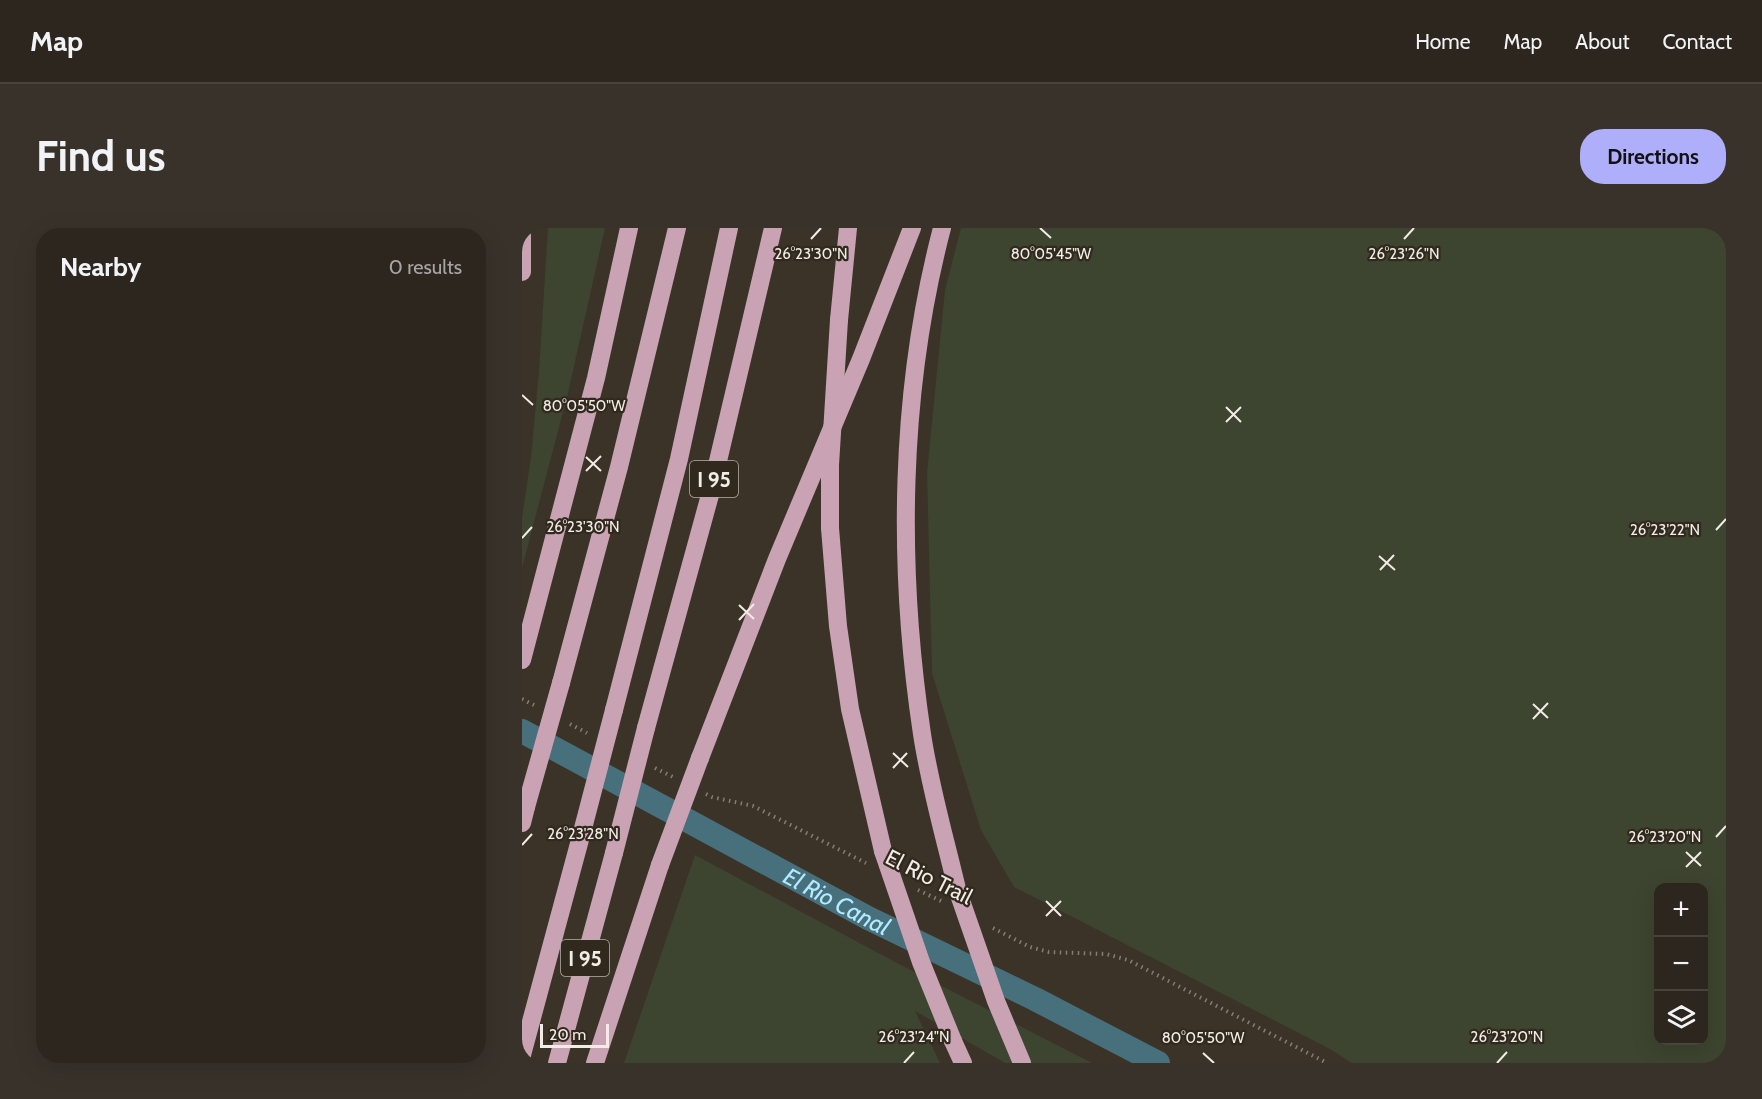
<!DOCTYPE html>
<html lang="en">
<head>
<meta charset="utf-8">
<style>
	body { margin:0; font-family:Cabin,sans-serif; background:#38322b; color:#f1f3f6 }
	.controls { position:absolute; right:18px; bottom:18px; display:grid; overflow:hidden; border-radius:12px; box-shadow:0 6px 24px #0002 }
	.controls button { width:54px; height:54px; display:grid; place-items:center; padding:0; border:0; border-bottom:2px solid #48433c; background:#2c261e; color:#f1f3f6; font:30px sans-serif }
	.scale { position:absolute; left:18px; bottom:15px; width:69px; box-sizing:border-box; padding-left:6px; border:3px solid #f1ece5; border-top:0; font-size:16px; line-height:21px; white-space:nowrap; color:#f1ece5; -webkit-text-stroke:4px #31291e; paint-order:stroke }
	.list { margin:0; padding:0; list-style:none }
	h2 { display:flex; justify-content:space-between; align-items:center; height:78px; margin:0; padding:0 24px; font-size:26px }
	h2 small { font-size:20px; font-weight:400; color:#a6a5a4 }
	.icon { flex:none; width:33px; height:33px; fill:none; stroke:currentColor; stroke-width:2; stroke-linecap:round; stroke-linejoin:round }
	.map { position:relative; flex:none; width:1204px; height:835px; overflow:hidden; border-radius:24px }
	header { display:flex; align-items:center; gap:36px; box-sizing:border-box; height:84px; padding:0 30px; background:#2c261e; border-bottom:2px solid #48433c }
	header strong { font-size:28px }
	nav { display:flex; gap:33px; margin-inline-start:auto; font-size:21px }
	.intro { display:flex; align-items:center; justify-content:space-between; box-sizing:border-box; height:144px; padding:0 36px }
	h1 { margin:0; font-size:42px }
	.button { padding:15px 27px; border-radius:24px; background:#aeaefa; color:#111; font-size:21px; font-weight:700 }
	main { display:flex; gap:36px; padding:0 36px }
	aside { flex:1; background:#2c261e; border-radius:24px; box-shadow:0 6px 24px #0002 }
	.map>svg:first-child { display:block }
</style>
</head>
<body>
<header>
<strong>Map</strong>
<nav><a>Home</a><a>Map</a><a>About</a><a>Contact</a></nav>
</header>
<div class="intro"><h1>Find us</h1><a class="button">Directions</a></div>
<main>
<aside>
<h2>Nearby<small>0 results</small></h2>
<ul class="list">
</ul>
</aside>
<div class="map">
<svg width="1204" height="835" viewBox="0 0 1204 835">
	<rect width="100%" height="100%" fill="#3b3328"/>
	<path fill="#3d442f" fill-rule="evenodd" d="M26,0H83L46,165L0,340V290L9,229L17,143Z
		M439,0H1204V835H830L808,821L492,659L459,602L410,445L405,245L423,62ZM1136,660H1182V812H1136Z
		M173,627L375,735L570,835H483L393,783L418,835H102Z"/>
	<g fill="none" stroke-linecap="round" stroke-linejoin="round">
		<path stroke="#476f7c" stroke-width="24" id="s1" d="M0,503L346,690L513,771L636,835"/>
		<path stroke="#857e75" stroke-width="4" stroke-dasharray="1.5 4.5" stroke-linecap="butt" d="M0,471L12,477
			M48,496L65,505
			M133,540L151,549
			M184,566L190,569L231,578L344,635
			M396,662L419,673
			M471,700L508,719L527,724L584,726L606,732L805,835"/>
		<path stroke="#c9a3b4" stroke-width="18" d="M420,0C377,164 375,339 400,506C408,559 423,610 435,661
			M0,44V0
			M317,92L326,0
			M308,300L316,398L328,481L361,623
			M0,432L74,150L107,0
			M39,455L97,239L155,0
			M92,482L157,231L207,0
			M124,500L188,267L251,0
			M178,530L255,331L339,131L390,0
			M0,595L4,579
			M431,813L441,835
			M0,827L59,608
			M35,835L92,625
			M73,835L138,637"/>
		<path stroke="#c9a3b4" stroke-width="18" d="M308,300V237L317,92
			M4,579L39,455
			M59,608L92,482
			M361,623L399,734L431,813
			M92,625L124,500
			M138,637L178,530
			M435,661L474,773L500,835"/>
	</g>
	<path fill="none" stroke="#f1ece5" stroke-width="2" d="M518,0L529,10M289,11L299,0M882,11L892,0M0,167L11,177M704,179L719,194M704,194L719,179M64,229L79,243M64,243L79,228M1194,302L1204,291M0,310L10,299M857,328L873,342M858,342L872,327M217,377L232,391M217,392L232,376M1011,476L1026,490M1011,491L1026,475M371,525L386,539M371,540L385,525M1194,609L1204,598M0,617L10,606M1164,624L1179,638M1164,639L1179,624M524,673L539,688M524,688L539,673M681,825L692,835M382,835L392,824M975,835L985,824"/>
	<g text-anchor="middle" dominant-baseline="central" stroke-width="4.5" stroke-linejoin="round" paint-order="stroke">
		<g fill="#31291e" stroke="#b7b2a9" stroke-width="1.5">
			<rect x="168" y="233" width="48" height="36" rx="4.5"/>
			<rect x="39" y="712" width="48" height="36" rx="4.5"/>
		</g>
		<g font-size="21" font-weight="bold" fill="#f1ece5">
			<text x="192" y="251">I 95</text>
			<text x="63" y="730">I 95</text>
		</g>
		<g font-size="22" fill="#f1ece5" stroke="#31291e">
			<text transform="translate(407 649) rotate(27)">El Rio Trail</text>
		</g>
		<g font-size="24" font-style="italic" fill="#b2ebff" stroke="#31291e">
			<text stroke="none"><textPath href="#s1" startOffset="358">El Rio Canal</textPath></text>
		</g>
	</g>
	<g font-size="15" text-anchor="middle" fill="#f1ece5" stroke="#31291e" stroke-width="4.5" stroke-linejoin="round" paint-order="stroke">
		<text x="529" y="31">80°05'45"W</text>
		<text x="289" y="31">26°23'30"N</text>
		<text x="882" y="31">26°23'26"N</text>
		<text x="62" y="183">80°05'50"W</text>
		<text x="61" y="304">26°23'30"N</text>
		<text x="1143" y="307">26°23'22"N</text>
		<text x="61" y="611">26°23'28"N</text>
		<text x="1143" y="614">26°23'20"N</text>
		<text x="392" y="814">26°23'24"N</text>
		<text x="985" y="814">26°23'20"N</text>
		<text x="681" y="815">80°05'50"W</text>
	</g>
</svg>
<div class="controls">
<button>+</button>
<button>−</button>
<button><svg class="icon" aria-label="layers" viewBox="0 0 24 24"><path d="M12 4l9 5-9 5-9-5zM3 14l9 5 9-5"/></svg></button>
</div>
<div class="scale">20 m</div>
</div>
</main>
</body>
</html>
